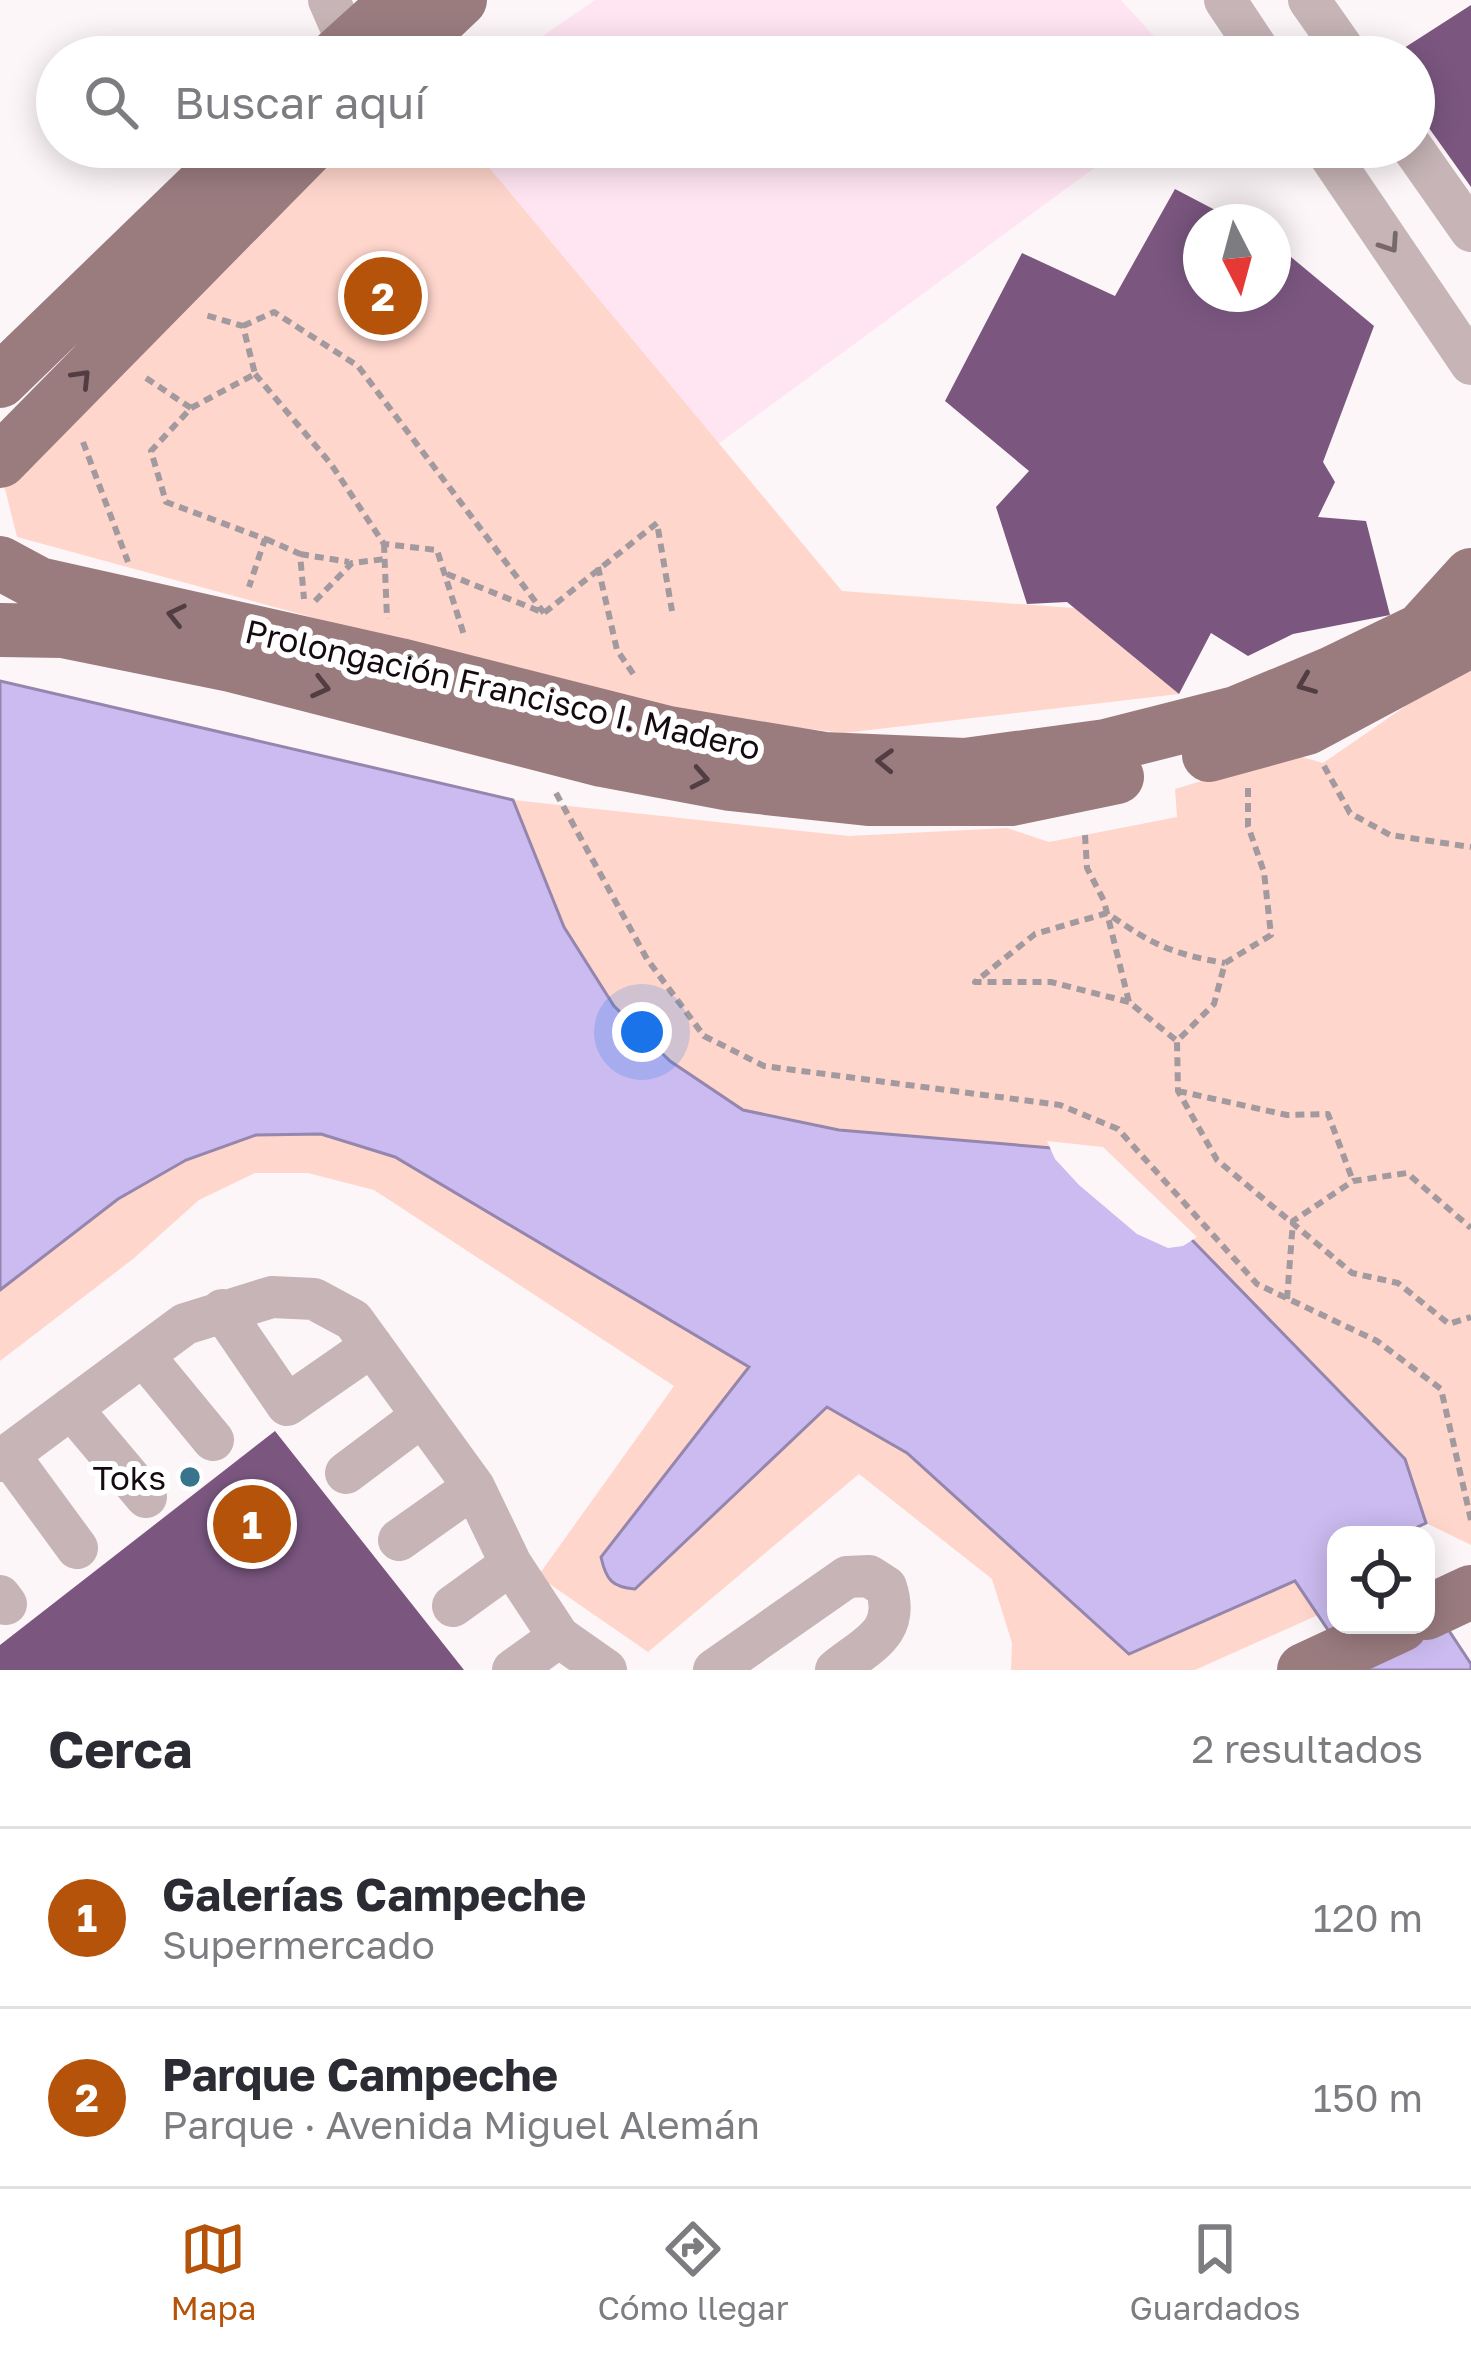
<!DOCTYPE html>
<html lang="es">
<head>
<meta charset="utf-8">
<style>
	body { margin:0; font-family:"Golos Text",sans-serif; background:#f7f7f7; color:#2b2b33 }
	.controls { position:absolute; right:36px; bottom:36px; display:grid; overflow:hidden; border-radius:24px; box-shadow:0 6px 30px #0003 }
	.controls button { width:108px; height:108px; display:grid; place-items:center; padding:0; border:0; border-bottom:3px solid #e1e1e2; background:#fff; color:#2b2b33; font:60px sans-serif }
	.compass { position:absolute; left:1183px; top:204px; width:108px; height:108px; border-radius:50%; background:#fff; box-shadow:0 6px 30px #0003; rotate:174deg }
	.you { position:absolute; left:642px; top:1032px; width:42px; height:42px; margin:-30px; border:9px solid #fff; border-radius:50%; background:#1a73e8; box-shadow:0 0 0 18px #1a73e833 }
	.badge { display:grid; place-items:center; width:78px; height:78px; border-radius:50%; background:#b45309; color:#fff; font-size:39px; font-weight:700 }
	.pin { position:absolute; translate:-50% -50%; border:6px solid #fff; box-shadow:0 3px 12px #0006 }
	.list { margin:0; padding:0; list-style:none }
	h2 { display:flex; justify-content:space-between; align-items:center; height:156px; margin:0; padding:0 48px; font-size:51px }
	h2 small { font-size:39px; font-weight:400; color:#7c7c81 }
	.list li { display:grid; grid-template-columns:78px 1fr auto; gap:36px; align-items:center; box-sizing:border-box; height:180px; padding:0 48px; border-top:3px solid #e1e1e2 }
	.list b { display:block; font-size:45px; white-space:nowrap }
	.list p { margin:0; font-size:39px; white-space:nowrap; color:#7c7c81 }
	.list em { font-size:39px; font-style:normal; color:#7c7c81 }
	.icon { flex:none; width:66px; height:66px; fill:none; stroke:currentColor; stroke-width:2; stroke-linecap:round; stroke-linejoin:round }
	.map { position:relative; flex:none; width:1471px; height:1670px; overflow:hidden }
	.search { position:absolute; background:#fff; box-shadow:0 6px 30px #0003; left:36px; right:36px; top:36px; height:132px; display:flex; align-items:center; gap:30px; box-sizing:border-box; padding:0 42px; border-radius:66px; color:#7c7c81; font-size:45px }
	.sheet { height:516px; background:#fff }
	nav { display:flex; justify-content:space-around; align-items:center; box-sizing:border-box; height:168px; border-top:3px solid #e1e1e2; background:#fff; font-size:33px; color:#7c7c81 }
	nav a { display:grid; justify-items:center; gap:6px }
	nav .on { color:#b45309 }
	.map>svg:first-child { display:block }
</style>
</head>
<body>
<div class="map">
<svg width="1471" height="1670" viewBox="0 0 1471 1670">
	<rect width="100%" height="100%" fill="#fdf6f9"/>
	<path fill="#ffe5f2" d="M595,0H1121L1173,57H512Z
		M472,147H1123L718,444Z"/>
	<path fill="#ffd6cc" d="M321,147H472L842,591L1074,608L1179,694L844,733L656,711L17,537L0,469Z
		M1471,661V1545L1426,1523L1405,1459L1193,1241L1100,1152L839,1130L743,1110L670,1061L614,1006L564,927L513,800L849,836L1007,828L1049,842L1177,817L1175,789L1291,754L1323,763Z
		M321,1133L395,1157L750,1367L601,1557L635,1589L827,1407L907,1452L1129,1654L1295,1581L1318,1615L1195,1670H1011L1012,1643L992,1579L859,1474L648,1652L538,1576L674,1386L374,1190L308,1173H255L199,1200L133,1259L0,1361V1290C76,1232 158,1154 255,1135C276,1131 300,1134 321,1133Z"/>
	<path fill="#cbbbf0" stroke="#9486ad" stroke-width="3" d="M0,681L513,800L564,927L614,1006L670,1061L743,1110L839,1130L1100,1152L1193,1241L1405,1459L1426,1523L1401,1535H1336V1625H1426V1596L1471,1664V1670H1355L1295,1581L1129,1654L907,1453L827,1407L635,1589C612,1587 606,1580 601,1557L749,1367L395,1157L321,1134L256,1135L186,1160L118,1199L0,1290Z"/>
	<path fill="#fdf6f9" d="M1047,1141L1103,1147L1197,1237L1183,1246L1168,1248L1137,1234L1079,1185L1055,1159Z"/>
	<path fill="#7b5780" d="M1471,5V187L1414,107V57H1390Z
		M1175,189L1238,222H1201V294H1273V242L1374,326L1323,462L1335,482L1318,517L1366,521L1390,615L1293,634L1248,656L1211,633L1179,694L1067,602L1027,604L996,507L1029,471L945,401L1022,253L1115,296Z
		M275,1431L464,1670H0V1645Z"/>
	<g fill="none" stroke-linecap="round" stroke-linejoin="round">
		<path stroke="#a39a9f" stroke-width="6" stroke-dasharray="9 6" stroke-linecap="butt" d="M243,326L274,312L358,366L544,613
			M255,374L331,464L384,544L437,550L464,635
			M146,378L191,408L151,451L166,502L265,539L249,587
			M191,408L255,374L243,326L202,314
			M83,442L128,562
			M266,539L300,554L304,599
			M384,544L387,619
			M300,554L349,562
			M598,567L617,650L636,678
			M447,574L544,613L657,523L672,611
			M315,601L352,563L385,559
			M1324,766L1350,813L1390,835L1471,847
			M1248,788V826L1264,872L1271,935L1225,963L1214,1004L1177,1041L1178,1091L1217,1160L1352,1273L1398,1283L1449,1324L1471,1317
			M556,793L647,959L704,1036L764,1066L1060,1105L1118,1129L1257,1284L1377,1341L1441,1389L1471,1520
			M1085,835L1087,868L1104,901L1129,1002L1177,1041
			M1129,1002L1051,982H975L1035,934L1107,913C1151,944 1172,954 1225,963
			M1178,1091L1287,1115L1328,1114L1353,1181
			M1287,1299L1293,1221L1353,1181L1407,1173L1471,1228"/>
		<path stroke="#c6b4b6" stroke-width="42" d="M329,0L354,57
			M1225,0L1263,57
			M1309,0L1349,57
			M1324,147L1471,364
			M1412,147L1471,231
			M222,1310L287,1405L372,1346
			M143,1355L213,1440
			M71,1408L146,1497
			M8,1454L77,1548
			M0,1461L185,1324L272,1297L314,1299L353,1320L474,1487L511,1564L559,1637L606,1670
			M346,1473L422,1416
			M399,1540L474,1487
			M0,1596L6,1604
			M453,1606L511,1564
			M513,1670L559,1637
			M714,1670L847,1577L869,1576L886,1587C901,1633 868,1644 836,1670"/>
		<path stroke="#9a7c7f" stroke-width="54" d="M335,57L398,0
			M400,57L460,0
			M0,381L242,147
			M0,461L309,147
			M0,563L39,584L400,665L668,733L824,759L965,765L1106,746L1236,713L1330,674L1421,630L1471,575
			M0,630L63,631L231,665L602,760L730,784L868,799H1011L1117,777
			M1209,755L1307,728L1471,640
			M1426,1613L1471,1592
			M1304,1670L1401,1625"/>
	</g>
	<defs><path id="oneway-chevron" d="M-2-3.5L2.5 0L-2 3.5" fill="none" stroke-width="1.6" stroke-linecap="round" stroke-linejoin="round" transform="scale(3)"/></defs>
	<use stroke="#76686b" href="#oneway-chevron" transform="translate(1390 244) rotate(56)"/>
	<g stroke="#513d42">
		<use href="#oneway-chevron" transform="translate(82 378) rotate(-46)"/>
		<use href="#oneway-chevron" transform="translate(176 615) rotate(-167)"/>
		<use href="#oneway-chevron" transform="translate(1306 684) rotate(158)"/>
		<use href="#oneway-chevron" transform="translate(321 687) rotate(14)"/>
		<use href="#oneway-chevron" transform="translate(885 761) rotate(-178)"/>
		<use href="#oneway-chevron" transform="translate(700 778) rotate(11)"/>
	</g>
	<circle fill="#38748b" stroke="#fff" stroke-width="4.5" cx="190" cy="1477" r="12"/>
	<g text-anchor="middle" dominant-baseline="central" stroke-width="12" stroke-linejoin="round" paint-order="stroke">
		<g font-size="33" fill="#150a10" stroke="#fff">
			<text transform="translate(503 689) rotate(13)">Prolongación Francisco I. Madero</text>
		</g>
		<g font-size="33" fill="#150a10" stroke="#fff" text-anchor="end">
			<text x="166" y="1477">Toks</text>
		</g>
	</g>
</svg>
<div class="controls">
<button><svg class="icon" aria-label="locate" viewBox="0 0 24 24"><circle cx="12" cy="12" r="6"/><path d="M12 2v4M12 18v4M2 12h4M18 12h4"/></svg></button>
</div>
<svg class="compass" viewBox="-18 -18 36 36"><path d="M0-13l5 13h-10z" fill="#e53935"/><path d="M0 13l5-13h-10z" fill="#7c7c81"/></svg>
<div class="you"></div>
<div class="pin badge" style="left:252px;top:1524px">1</div>
<div class="pin badge" style="left:383px;top:296px">2</div>
<div class="search"><svg class="icon" aria-label="search" viewBox="0 0 24 24"><circle cx="10" cy="10" r="6"/><path d="M15 15l6 6"/></svg>Buscar aquí</div>
</div>
<section class="sheet">
<h2>Cerca<small>2 resultados</small></h2>
<ul class="list">
<li><span class="badge">1</span><div><b>Galerías Campeche</b><p>Supermercado</p></div><em>120 m</em></li>
<li><span class="badge">2</span><div><b>Parque Campeche</b><p>Parque · Avenida Miguel Alemán</p></div><em>150 m</em></li>
</ul>
</section>
<nav>
<a class="on"><svg class="icon" aria-label="map" viewBox="0 0 24 24"><path d="M3 6l6-2 6 2 6-2v14l-6 2-6-2-6 2zM9 4v14M15 6v14"/></svg>Mapa</a>
<a><svg class="icon" aria-label="directions" viewBox="0 0 24 24"><path d="M12 3l9 9-9 9-9-9zM9 14v-3h6M13 9l2 2-2 2"/></svg>Cómo llegar</a>
<a><svg class="icon" aria-label="saved" viewBox="0 0 24 24"><path d="M7 4h10v16l-5-4-5 4z"/></svg>Guardados</a>
</nav>
</body>
</html>
